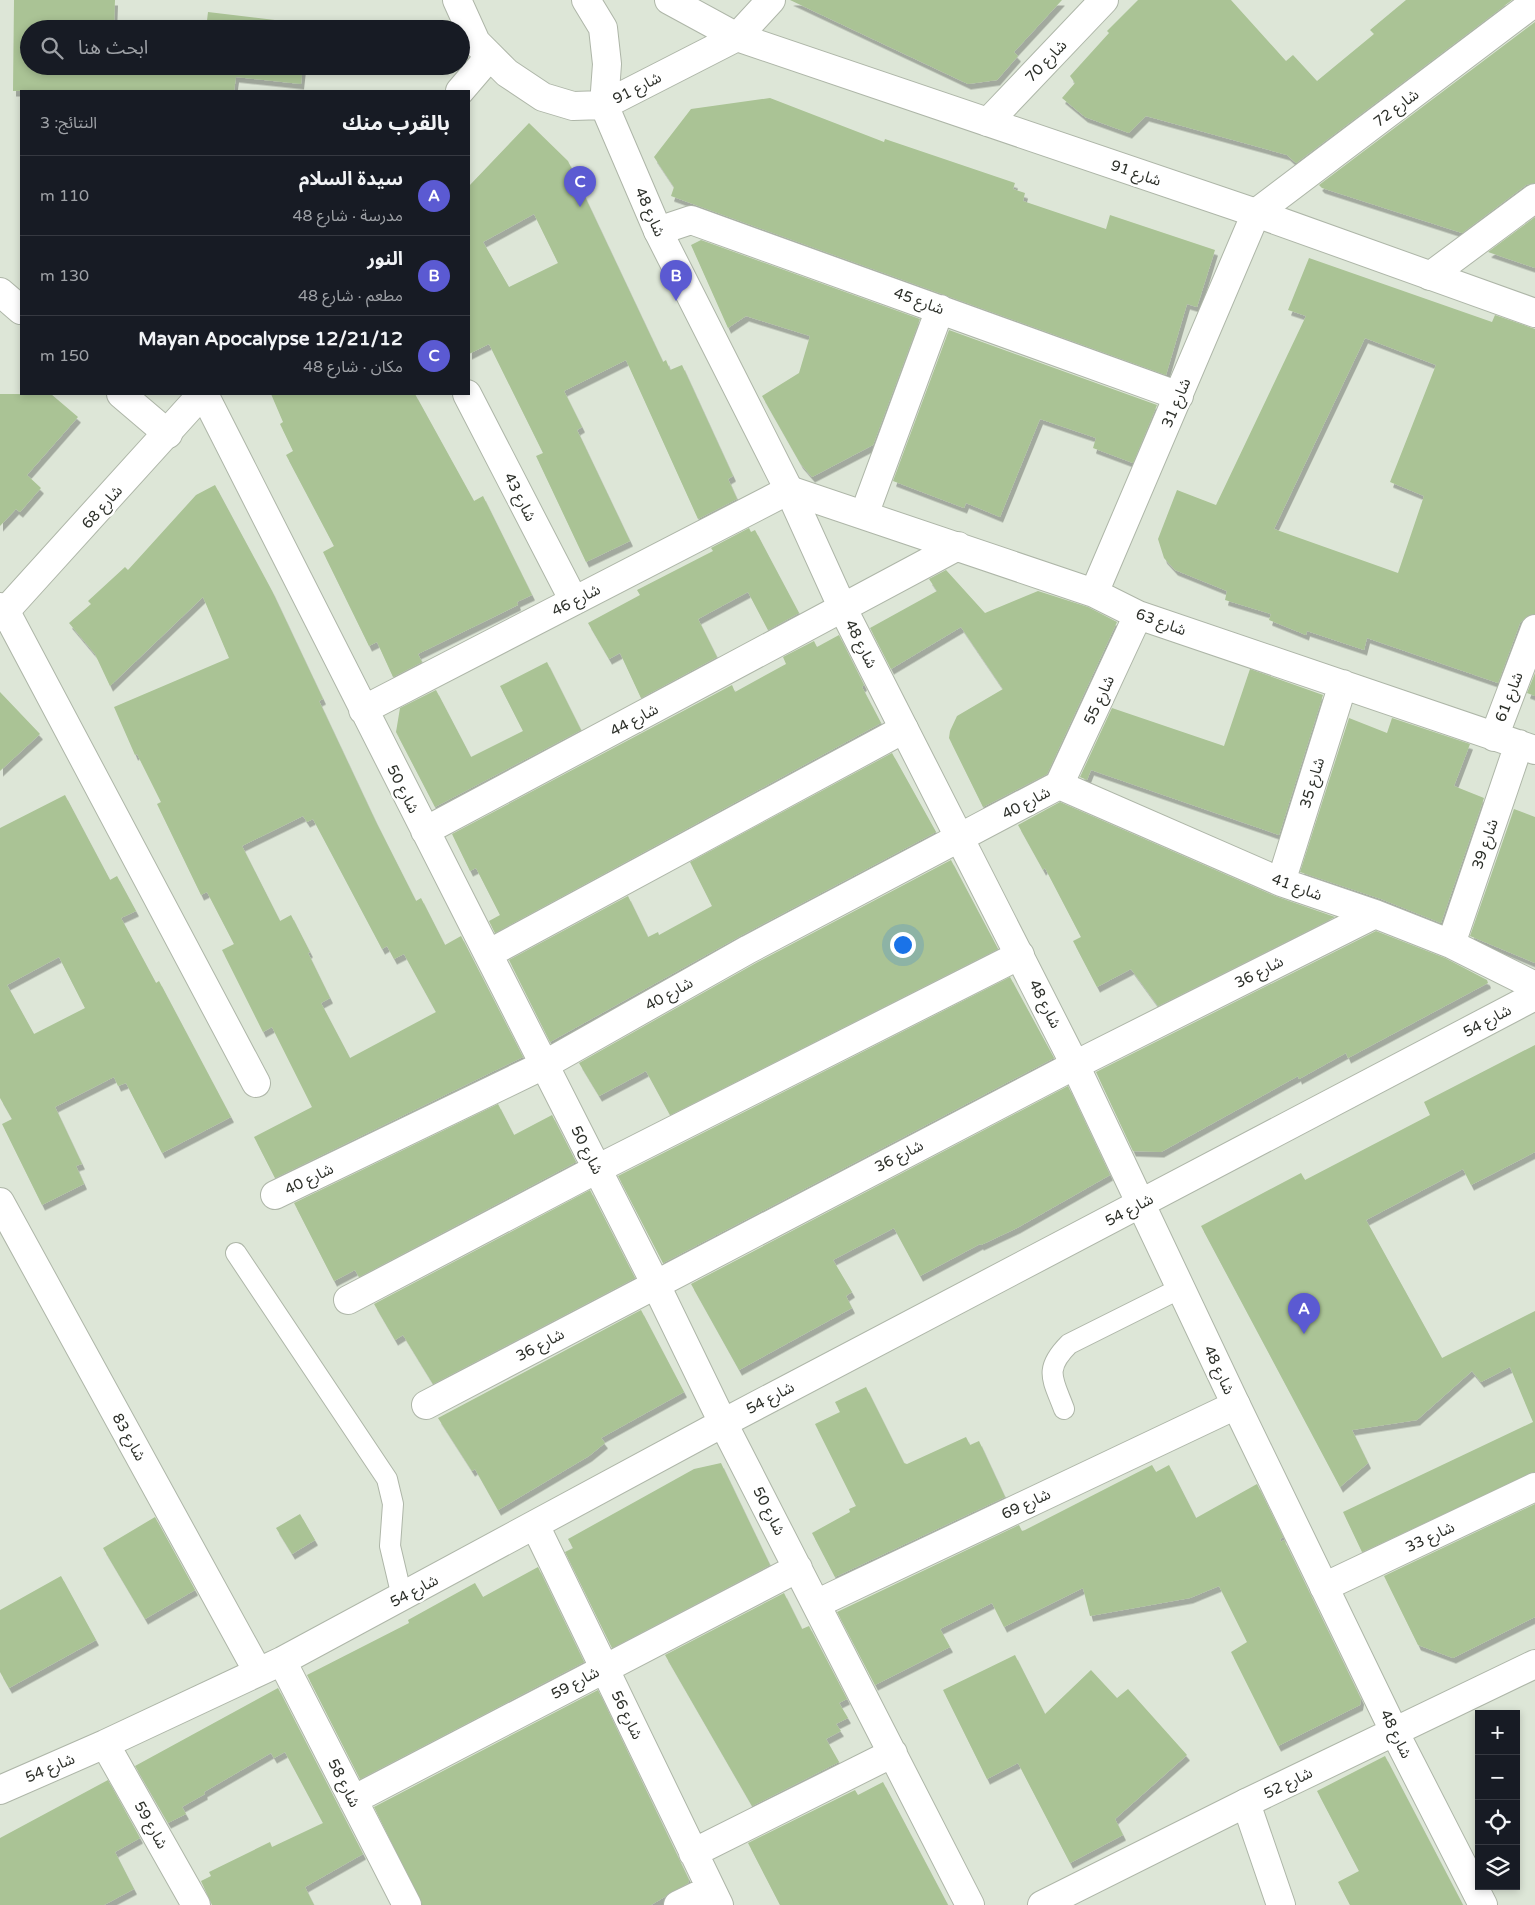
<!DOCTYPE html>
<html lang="ar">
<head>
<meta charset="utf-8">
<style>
	body { margin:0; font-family:"Varela Round","Noto Sans Arabic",sans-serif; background:#20242c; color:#f1f3f6; direction:rtl }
	.controls { position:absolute; right:15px; bottom:15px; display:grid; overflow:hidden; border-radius:0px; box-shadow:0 2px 8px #0003 }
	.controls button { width:45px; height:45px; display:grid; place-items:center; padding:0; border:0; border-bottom:1px solid #363941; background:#171b24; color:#f1f3f6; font:25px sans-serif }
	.you { position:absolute; left:902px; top:944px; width:18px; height:18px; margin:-12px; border:4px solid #fff; border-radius:50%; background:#1a73e8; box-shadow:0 0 0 8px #1a73e833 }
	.badge { display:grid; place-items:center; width:32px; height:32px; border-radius:50%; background:#5b5ad2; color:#fff; font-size:16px; font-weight:700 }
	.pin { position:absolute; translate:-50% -41px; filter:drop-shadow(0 1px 2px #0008) }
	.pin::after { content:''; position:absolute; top:26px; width:18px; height:15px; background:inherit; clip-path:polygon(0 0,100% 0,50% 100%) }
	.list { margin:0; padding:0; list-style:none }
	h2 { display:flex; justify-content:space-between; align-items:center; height:65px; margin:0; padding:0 20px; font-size:21px }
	h2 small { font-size:16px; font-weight:400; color:#9ea1a6 }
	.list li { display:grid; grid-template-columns:32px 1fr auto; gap:15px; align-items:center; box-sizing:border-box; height:80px; padding:0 20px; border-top:1px solid #363941 }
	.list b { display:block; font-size:19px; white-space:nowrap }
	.list p { margin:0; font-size:16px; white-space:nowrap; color:#9ea1a6 }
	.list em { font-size:16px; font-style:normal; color:#9ea1a6 }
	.icon { flex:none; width:28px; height:28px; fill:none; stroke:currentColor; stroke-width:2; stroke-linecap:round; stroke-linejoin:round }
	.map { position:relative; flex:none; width:1535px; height:1905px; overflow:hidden; direction:ltr }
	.search { position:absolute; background:#171b24; box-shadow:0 2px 8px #0003; left:20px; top:20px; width:450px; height:55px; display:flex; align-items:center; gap:12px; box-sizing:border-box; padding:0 18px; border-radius:28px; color:#9ea1a6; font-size:19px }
	.panel { position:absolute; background:#171b24; box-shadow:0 2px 8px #0003; left:20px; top:90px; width:450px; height:305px; border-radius:0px; direction:rtl }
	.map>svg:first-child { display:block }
</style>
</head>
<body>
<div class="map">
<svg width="1535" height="1905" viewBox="0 0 1535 1905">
	<defs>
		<filter id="shadow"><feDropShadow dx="3" dy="5.5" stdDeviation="0" flood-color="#0004"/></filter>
	</defs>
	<rect width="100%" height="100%" fill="#dde6d7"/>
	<path fill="#aac395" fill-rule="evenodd" filter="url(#shadow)" d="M14,0H115L114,27L128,29H29V66H303L301,84L236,77L234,91H13Z
		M790,0H1062L1014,52L1018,56L997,80L968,84Z
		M1138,0H1231L1286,61L1293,55L1317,81L1374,34L1370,30L1406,0H1512L1296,163L1287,155L1146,116L1129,133L1085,117L1062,98L1075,83L1070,76L1109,33L1107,31Z
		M208,12L308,24V29H206Z
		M1535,22V183L1526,185L1462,233L1322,188L1319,185Z
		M770,98L884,142L885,139L1015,183L1013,189L1025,193L1023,201L1106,229L1110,215L1215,250L1197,307L1187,304L1166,375L671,196L674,187L654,157L691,109Z
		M529,123L568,161L663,362L666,360L670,370L682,365L733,476L728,479L737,499L698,519L626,360L564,391L582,427L577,430L630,541L586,562L536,456L543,453L489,344L469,354V186ZM534,214L558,263L509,287L483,242Z
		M1535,217V268L1488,252Z
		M701,240L920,319L873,445L812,477L800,463L762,396L799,373L810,336L746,316L728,328L691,245Z
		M1309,258L1492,322L1495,315L1535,329V614L1526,617L1520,623L1498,683L1367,638L1364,650L1307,631L1306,635L1269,620L1271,614L1225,600L1227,591L1175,570L1164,558L1158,539L1177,490L1216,505L1306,316L1288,310ZM1365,338L1436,365L1390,482L1424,496L1398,573L1274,529Z
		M949,330L1157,405L1133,463L1093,448L1096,438L1040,419L1000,517L966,503L964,508L893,481Z
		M0,394H51L78,417L27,475L41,488L20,512L16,509L0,526Z
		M271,394H415L474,501L483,496L532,595L517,602L518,605L418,654L422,662L393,677L377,642L369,646L323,552L334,546L286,455L293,451L280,424L283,422Z
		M215,485L272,591L323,699L319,701L375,820L416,901L421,898L445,945L461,936L523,1057L275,1178L254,1137L312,1107L272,1027L263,1032L222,950L234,944L207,892L201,895L157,804L161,802L137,754L135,755L114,707L229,658L203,597L110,686L95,654L69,623L91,604L88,601L125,567L128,570L196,495ZM303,816L307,822L313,819L382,949L387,946L394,959L404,954L436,1012L350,1058L321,1003L330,998L308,953L310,952L291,915L280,921L242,846Z
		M749,528L751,532L755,530L799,613L768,630L748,592L698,619L717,657L641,698L620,653L609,659L588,623L640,595L637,590L713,551L711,548Z
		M946,570L985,613L1038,591L1088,607L1117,622L1047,774L983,807L949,738L950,731L957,716L1003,689L961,627L891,669L870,628L937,591L929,579Z
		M839,635L864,685L862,687L881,723L495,933L489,921L500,915L476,868L470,871L452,834L732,685L735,692L786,664L783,657L814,641L817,647Z
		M547,662L581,730L435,807L396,732L400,708L436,690L471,757L523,731L500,686Z
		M1250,669L1323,695L1279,835L1091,770L1087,780L1080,777L1112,708L1224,746Z
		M1535,673V696L1527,693Z
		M0,692L40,734L0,771Z
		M1349,718L1387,733L1392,718L1470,744L1454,786L1484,798L1441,923L1381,899L1300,872Z
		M892,753L936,832L742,935L550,1042L509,960L628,896L648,937L658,932L659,935L712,906L690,862Z
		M65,795L110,880L117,876L136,911L121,918L156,983L159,981L231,1117L162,1153L126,1083L118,1086L114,1077L55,1107L82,1164L76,1166L84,1184L42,1205L2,1124L12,1119L0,1098V828ZM59,957L85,1008L34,1034L7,985Z
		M1060,802L1275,896L1335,917L1158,1006L1131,969L1097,987L1073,941L1081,937L1045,868L1043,870L1018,825Z
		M1514,809L1535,817V963L1470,936Z
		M951,860L998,949L670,1115L646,1071L599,1096L579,1063L756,963Z
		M1376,931L1445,958L1487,980L1488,983L1348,1058L1346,1053L1299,1079L1298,1076L1161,1152L1133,1151L1096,1072Z
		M1010,977L1054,1058L663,1263L618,1176Z
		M1535,1045V1152L1471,1185L1463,1169L1366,1220L1442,1358L1535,1311V1472L1362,1552L1343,1512L1533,1422L1510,1367L1481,1382L1472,1371L1417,1420L1352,1430L1368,1463L1340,1487L1201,1226L1301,1173L1305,1180L1430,1115L1424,1102Z
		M1068,1086L1110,1175L1017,1228L981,1245L980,1244L920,1276L894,1228L833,1260L852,1292L846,1296L852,1308L739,1370L691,1284Z
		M498,1104L514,1135L552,1115L576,1162L359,1277L355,1270L334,1281L294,1203Z
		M590,1190L635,1278L433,1384L403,1335L395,1340L374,1304Z
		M641,1310L684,1392L601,1438L605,1443L589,1456L498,1510L475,1469L472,1471L438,1418Z
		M866,1387L904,1463L907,1464L966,1437L970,1445L979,1441L1005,1497L835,1577L812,1533L850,1512L849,1509L856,1506L815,1424L840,1412L835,1402Z
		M721,1463L770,1565L612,1648L565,1552L573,1548L568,1539L694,1469Z
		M1152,1465L1156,1472L1169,1465L1196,1518L1257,1484L1283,1537L1280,1539L1281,1542L1284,1540L1361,1699L1360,1705L1278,1746L1231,1652L1247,1642L1219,1586L1190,1598L1090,1616L1083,1588L1004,1627L992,1603L940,1629L950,1647L875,1685L837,1612L1019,1525L1022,1531L1025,1530Z
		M1535,1504V1617L1453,1658L1418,1645L1384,1576Z
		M300,1514L315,1540L292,1554L276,1528Z
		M155,1517L195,1590L145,1619L103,1548Z
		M538,1567L584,1662L360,1779L307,1675L409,1623L408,1620L475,1583L483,1597Z
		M61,1576L96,1640L9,1688L0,1672V1610Z
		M784,1593L802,1629L809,1626L847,1699L839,1703L848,1718L836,1724L841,1731L826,1739L839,1762L752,1806L665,1655Z
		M1015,1655L1045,1714L1091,1670L1117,1698L1128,1689L1187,1755L1115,1819L1123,1835L1070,1863L1018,1763L987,1779L943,1690Z
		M278,1688L363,1854L305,1887L314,1905H212L201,1881L211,1876L209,1872L270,1842L272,1847L323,1823L285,1752L274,1758L271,1753L204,1792L205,1794L182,1807L186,1814L168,1823L135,1766Z
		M598,1690L689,1880L688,1883L651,1905H422L374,1807Z
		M1385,1756L1463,1905H1350L1338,1882L1359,1871L1317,1791Z
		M108,1780L140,1838L115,1852L134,1889L104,1905H0V1838Z
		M883,1782L948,1905H780L748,1843L855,1790L858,1795Z"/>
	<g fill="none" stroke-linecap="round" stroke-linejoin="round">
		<defs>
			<path id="lane" d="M236,1253L387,1479L393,1504L390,1546L402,1597
				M1064,1409C1053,1379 1043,1370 1069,1344L1181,1288"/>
			<path id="street" d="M737,37L771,0
				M988,122L1104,0
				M658,231L691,220L1179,396
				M1430,276L1535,198
				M0,292L21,310
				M121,394L168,434
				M204,394L656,1285L723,1423L970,1905
				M467,394L574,601
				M864,515L940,309
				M1094,593L1256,213L1535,2
				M0,607L6,612L256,1083
				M363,710L789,490L1094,593L1138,615L1535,750
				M1494,737L1535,629
				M1059,785L1281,882L1375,914L1451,944L1535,986
				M1059,785L1138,615
				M425,831L958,546
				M1281,882L1343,684
				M1451,944L1519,744
				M488,954L904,729
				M275,1195L544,1065L749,949L1059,785
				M0,1202L258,1672
				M348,1300L597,1169L1020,955
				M426,1405L1075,1065L1375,914
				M535,1525L719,1905
				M1324,1587L1535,1487
				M816,1604L1236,1405
				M282,1661L407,1905
				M105,1744L196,1905
				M0,1790L105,1744L282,1661L723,1423L1535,996
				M353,1800L798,1568
				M1246,1803L1281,1905
				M693,1853L893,1753
				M678,1905L711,1889"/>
			<path id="secondary" d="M457,0L476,42L507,73L543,97L573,106L604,105L737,37L1256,213L1535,313
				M586,0L603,28L607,64L604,105L658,231L789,490L843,609L1075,1065L1236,1405L1394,1731L1483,1905
				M669,0L737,37
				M460,91L490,56
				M0,617L202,394
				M1042,1905L1246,1803L1535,1664"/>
		</defs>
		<use href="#lane" stroke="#aeb6a8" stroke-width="22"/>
		<use href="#street" stroke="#aeb6a8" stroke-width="30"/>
		<use href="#secondary" stroke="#aeb6a8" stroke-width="30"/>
		<use href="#lane" stroke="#fff" stroke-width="20"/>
		<use href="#street" stroke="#fff" stroke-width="28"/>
		<use href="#secondary" stroke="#fff" stroke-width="28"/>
	</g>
	<g text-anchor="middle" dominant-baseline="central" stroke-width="5" stroke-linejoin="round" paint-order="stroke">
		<g font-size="15" fill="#2d302a" stroke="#fff">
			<text transform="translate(1046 61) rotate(-46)">شارع 70</text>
			<text transform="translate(637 88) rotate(-27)">شارع 91</text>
			<text transform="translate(1396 108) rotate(-37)">شارع 72</text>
			<text transform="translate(1136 173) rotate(19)">شارع 91</text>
			<text transform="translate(650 212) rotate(66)">شارع 48</text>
			<text transform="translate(919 301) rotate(20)">شارع 45</text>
			<text transform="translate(1176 403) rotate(-67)">شارع 31</text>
			<text transform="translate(520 497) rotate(63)">شارع 43</text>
			<text transform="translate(102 507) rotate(-48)">شارع 68</text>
			<text transform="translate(576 600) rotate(-27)">شارع 46</text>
			<text transform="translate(1161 622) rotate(20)">شارع 63</text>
			<text transform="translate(861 644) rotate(63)">شارع 48</text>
			<text transform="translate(1509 697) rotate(-69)">شارع 61</text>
			<text transform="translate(1099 700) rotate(-65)">شارع 55</text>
			<text transform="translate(634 720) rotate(-28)">شارع 44</text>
			<text transform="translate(1312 783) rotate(-73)">شارع 35</text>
			<text transform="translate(403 789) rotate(63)">شارع 50</text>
			<text transform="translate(1026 803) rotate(-28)">شارع 40</text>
			<text transform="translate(1485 844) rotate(-71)">شارع 39</text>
			<text transform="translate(1297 887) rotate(20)">شارع 41</text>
			<text transform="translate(1259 972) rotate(-27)">شارع 36</text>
			<text transform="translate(669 994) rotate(-29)">شارع 40</text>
			<text transform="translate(1045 1004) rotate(63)">شارع 48</text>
			<text transform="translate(1487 1021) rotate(-28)">شارع 54</text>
			<text transform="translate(587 1150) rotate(63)">شارع 50</text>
			<text transform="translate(899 1156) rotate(-27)">شارع 36</text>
			<text transform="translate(309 1179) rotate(-26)">شارع 40</text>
			<text transform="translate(1129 1210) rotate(-28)">شارع 54</text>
			<text transform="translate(540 1345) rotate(-28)">شارع 36</text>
			<text transform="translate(1219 1370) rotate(65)">شارع 48</text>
			<text transform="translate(770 1398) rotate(-28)">شارع 54</text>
			<text transform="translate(129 1437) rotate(61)">شارع 83</text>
			<text transform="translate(1026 1504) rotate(-25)">شارع 69</text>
			<text transform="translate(769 1511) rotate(63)">شارع 50</text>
			<text transform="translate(1430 1537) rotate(-25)">شارع 33</text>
			<text transform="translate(414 1591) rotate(-28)">شارع 54</text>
			<text transform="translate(575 1683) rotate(-28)">شارع 59</text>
			<text transform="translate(627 1715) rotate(64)">شارع 56</text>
			<text transform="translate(1396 1734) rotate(64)">شارع 48</text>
			<text transform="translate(50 1768) rotate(-23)">شارع 54</text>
			<text transform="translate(344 1783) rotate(63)">شارع 58</text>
			<text transform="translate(1288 1783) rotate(-26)">شارع 52</text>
			<text transform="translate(151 1825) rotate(61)">شارع 59</text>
		</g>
	</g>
</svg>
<div class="controls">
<button>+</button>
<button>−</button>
<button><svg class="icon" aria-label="locate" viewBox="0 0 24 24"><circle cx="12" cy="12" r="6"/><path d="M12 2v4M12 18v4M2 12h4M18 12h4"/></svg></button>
<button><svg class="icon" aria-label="layers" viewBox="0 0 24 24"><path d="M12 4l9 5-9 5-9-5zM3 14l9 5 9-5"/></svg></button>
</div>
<div class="you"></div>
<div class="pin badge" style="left:1304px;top:1334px">A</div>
<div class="pin badge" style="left:676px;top:301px">B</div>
<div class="pin badge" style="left:580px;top:207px">C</div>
<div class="search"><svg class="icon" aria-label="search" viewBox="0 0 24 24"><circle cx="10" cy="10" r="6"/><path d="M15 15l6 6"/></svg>ابحث هنا</div>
<section class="panel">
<h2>بالقرب منك<small>النتائج: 3</small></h2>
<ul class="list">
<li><span class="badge">A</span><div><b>سيدة السلام</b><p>مدرسة · شارع 48</p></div><em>110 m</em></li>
<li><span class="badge">B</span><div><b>النور</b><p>مطعم · شارع 48</p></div><em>130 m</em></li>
<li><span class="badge">C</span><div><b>12/21/12 Mayan Apocalypse</b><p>مكان · شارع 48</p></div><em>150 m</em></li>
</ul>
</section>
</div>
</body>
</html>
